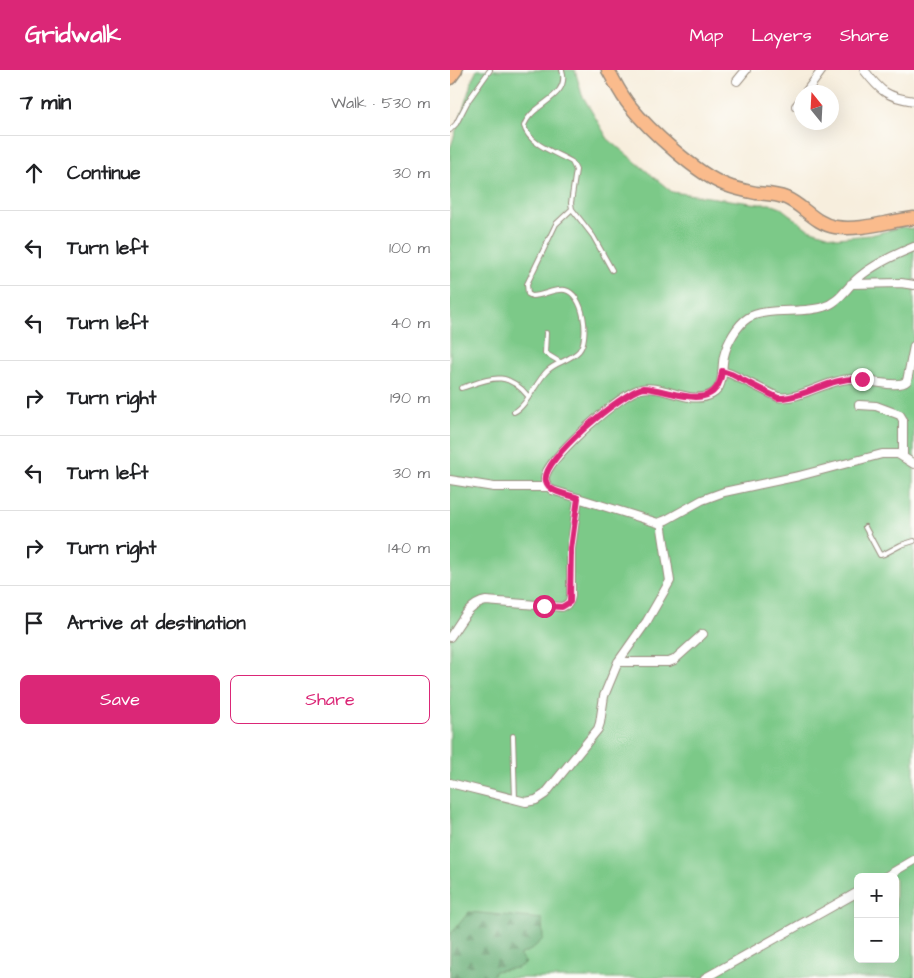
<!DOCTYPE html>
<html lang="en">
<head>
<meta charset="utf-8">
<style>
	body { margin:0; font-family:"Architects Daughter",sans-serif; background:#f2f2f2; color:#202124 }
	.controls { position:absolute; right:15px; bottom:15px; display:grid; overflow:hidden; border-radius:8px; box-shadow:0 5px 20px #0002 }
	.controls button { width:45px; height:45px; display:grid; place-items:center; padding:0; border:0; border-bottom:1px solid #e0e0e0; background:#fff; color:#202124; font:25px sans-serif }
	.compass { position:absolute; left:344px; top:15px; width:45px; height:45px; border-radius:50%; background:#fff; box-shadow:0 5px 20px #0002; rotate:342deg }
	.stop { position:absolute; width:15px; height:15px; margin:-11px; border:4px solid #db2777; border-radius:50%; background:#fff }
	.stop.end { background:#db2777; border-color:#fff; box-shadow:0 1px 5px #0008 }
	.list { margin:0; padding:0; list-style:none }
	h2 { display:flex; justify-content:space-between; align-items:center; height:65px; margin:0; padding:0 20px; font-size:21px }
	h2 small { font-size:16px; font-weight:400; color:#757577 }
	.list li { display:grid; grid-template-columns:32px 1fr auto; gap:15px; align-items:center; box-sizing:border-box; height:75px; padding:0 20px; border-top:1px solid #e0e0e0 }
	.list b { display:block; font-size:19px; white-space:nowrap }
	.list em { font-size:16px; font-style:normal; color:#757577 }
	.actions { display:flex; gap:10px; padding:15px 20px }
	.actions a { flex:1; padding:11px 0; border:1px solid #db2777; border-radius:8px; text-align:center; font-size:18px; color:#db2777 }
	.actions .main { background:#db2777; color:#fff }
	.icon { flex:none; width:28px; height:28px; fill:none; stroke:currentColor; stroke-width:2; stroke-linecap:round; stroke-linejoin:round }
	.map { position:relative; flex:none; width:464px; height:908px; overflow:hidden }
	header { display:flex; align-items:center; gap:30px; box-sizing:border-box; height:70px; padding:0 25px; background:#db2777; color:#fff }
	header strong { font-size:24px }
	nav { display:flex; gap:28px; margin-inline-start:auto; font-size:18px }
	main { display:flex }
	aside { flex:1; background:#fff }
	.map>svg:first-child { display:block }
</style>
</head>
<body>
<header>
<strong>Gridwalk</strong>
<nav><a>Map</a><a>Layers</a><a>Share</a></nav>
</header>
<main>
<aside>
<h2>7 min<small>Walk · 530 m</small></h2>
<ul class="list">
<li><svg class="icon" aria-label="ahead" viewBox="0 0 24 24"><path d="M12 20V5M6 11l6-6 6 6"/></svg><div><b>Continue</b></div><em>30 m</em></li>
<li><svg class="icon" aria-label="left" viewBox="0 0 24 24"><path d="M17 20v-9H6M10 6l-5 5 5 5"/></svg><div><b>Turn left</b></div><em>100 m</em></li>
<li><svg class="icon" aria-label="left" viewBox="0 0 24 24"><path d="M17 20v-9H6M10 6l-5 5 5 5"/></svg><div><b>Turn left</b></div><em>40 m</em></li>
<li><svg class="icon" aria-label="right" viewBox="0 0 24 24"><path d="M7 20v-9h11M14 6l5 5-5 5"/></svg><div><b>Turn right</b></div><em>190 m</em></li>
<li><svg class="icon" aria-label="left" viewBox="0 0 24 24"><path d="M17 20v-9H6M10 6l-5 5 5 5"/></svg><div><b>Turn left</b></div><em>30 m</em></li>
<li><svg class="icon" aria-label="right" viewBox="0 0 24 24"><path d="M7 20v-9h11M14 6l5 5-5 5"/></svg><div><b>Turn right</b></div><em>140 m</em></li>
<li><svg class="icon" aria-label="arrive" viewBox="0 0 24 24"><path d="M6 21V4h12l-3 4 3 4H6"/></svg><div><b>Arrive at destination</b></div></li>
</ul>
<div class="actions"><a class="main">Save</a><a>Share</a></div>
</aside>
<div class="map">
<svg width="464" height="908" viewBox="0 0 464 908">
	<defs>
		<pattern id="forest-firs" width="22" height="20" patternUnits="userSpaceOnUse" patternTransform="scale(1.25)"><rect width="22" height="20" fill="#65ad74"/><path d="M5 1l3.5 6h-7zM16 11l3.5 6h-7z" fill="#548d5f"/></pattern>
	</defs>
	<rect width="100%" height="100%" fill="#fdfcf7"/>
	<filter id="ink" filterUnits="userSpaceOnUse"><feTurbulence type="fractalNoise" baseFrequency=".02" numOctaves="2"/><feDisplacementMap in="SourceGraphic" scale="10" xChannelSelector="R" yChannelSelector="G"/><feConvolveMatrix kernelMatrix="1 2 1 2 8 2 1 2 1" color-interpolation-filters="sRGB"/></filter>
	<filter id="wash" filterUnits="userSpaceOnUse"><feTurbulence type="fractalNoise" baseFrequency=".0096" numOctaves="4" result="noise"/><feDisplacementMap in="SourceGraphic" scale="20" xChannelSelector="R" yChannelSelector="G"/><feGaussianBlur stdDeviation="1.12" result="paint"/><feColorMatrix in="noise" values="0 0 0 0 0 0 0 0 0 0 0 0 0 0 0 0 0 1.4 0 .05"/><feComposite in="paint" operator="in"/></filter>
	<g filter="url(#wash)">
		<rect width="100%" height="100%" fill="#f7eedd"/>
		<path fill="#7cc988" stroke="#5c7a53" fill-rule="evenodd" d="M27,0H125L132,25L158,69L222,122L309,134H320L331,138L358,159L387,168L421,165L452,157L464,159V908H0V79L23,8ZM408,807H445V889H408Z"/>
		<path fill="url(#forest-firs)" stroke="#506c49" d="M19,842L92,849L93,869L81,880L69,885L76,893L67,898L45,901L41,908H0V865Z"/>
	</g>
	<g filter="url(#ink)">
		<g fill="none" stroke-linecap="round" stroke-linejoin="round">
			<defs>
				<path id="lane" d="M112,0C121,28 81,33 74,56C79,75 107,83 122,92L126,100L121,133L122,139L143,166L162,200
					M0,60L6,54L18,31L40,0
					M96,263L95,283L110,292
					M11,318C40,309 56,299 78,326
					M64,342C76,337 86,312 97,301C106,292 121,290 129,281C140,268 134,224 115,220C104,218 93,226 82,226L78,224L77,214L106,154L122,139
					M415,457L430,485L434,484L451,475L464,471
					M63,666L65,729"/>
				<path id="street" d="M414,0C431,22 437,27 464,31
					M287,11L296,0
					M356,22L372,0
					M346,36L352,29
					M464,177C444,185 424,194 408,208C396,218 389,233 373,237C353,244 315,237 298,248C287,255 277,273 274,286C271,298 275,317 262,324C240,336 213,314 191,319C172,322 102,385 96,404C93,410 97,416 102,420L208,453L216,450L252,430L274,422L349,406L432,384H448L464,394
					M401,214L451,213L464,215
					M272,301L281,304L328,327C348,331 376,310 400,309C413,308 448,320 457,311L464,276
					M409,335L426,336L450,345L453,350V386
					M0,410L44,417H98
					M0,567C10,554 18,534 36,531L112,537C119,534 120,532 121,526V479L128,428
					M168,592H219L224,590L253,564
					M0,713L76,732L86,730L95,724L148,659L150,653L154,626L168,592L197,551L220,511L211,452
					M435,807L464,790
					M255,908L408,822"/>
				<path id="primary" d="M158,0C165,12 171,25 180,36C199,60 248,105 276,115C286,119 296,121 306,123C316,124 326,124 336,128C353,135 365,154 385,157C411,161 438,151 464,148
					M0,8L6,0"/>
			</defs>
			<use href="#lane" stroke="#998c7e" stroke-width="6"/>
			<use href="#street" stroke="#998c7e" stroke-width="10"/>
			<use href="#primary" stroke="#998c7e" stroke-width="15"/>
			<use href="#lane" stroke="#fff" stroke-width="4"/>
			<use href="#street" stroke="#fff" stroke-width="8"/>
			<use href="#primary" stroke="#fabb8c" stroke-width="12"/>
		</g>
	</g>
	<g fill="none" stroke-linecap="round" stroke-linejoin="round" filter="url(#ink)">
		<path stroke="#db2777" stroke-width="6" d="M94,536L112,537L120,532L121,479L128,428C118,424 99,423 96,411C90,390 173,322 193,318C221,319 267,346 272,301L281,304L328,328H333C363,325 378,307 412,309"/>
	</g>
</svg>
<div class="controls">
<button>+</button>
<button>−</button>
</div>
<svg class="compass" viewBox="-18 -18 36 36"><path d="M0-13l5 13h-10z" fill="#e53935"/><path d="M0 13l5-13h-10z" fill="#757577"/></svg>
<div class="stop" style="left:94px;top:536px"></div>
<div class="stop end" style="left:412px;top:309px"></div>
</div>
</main>
</body>
</html>
